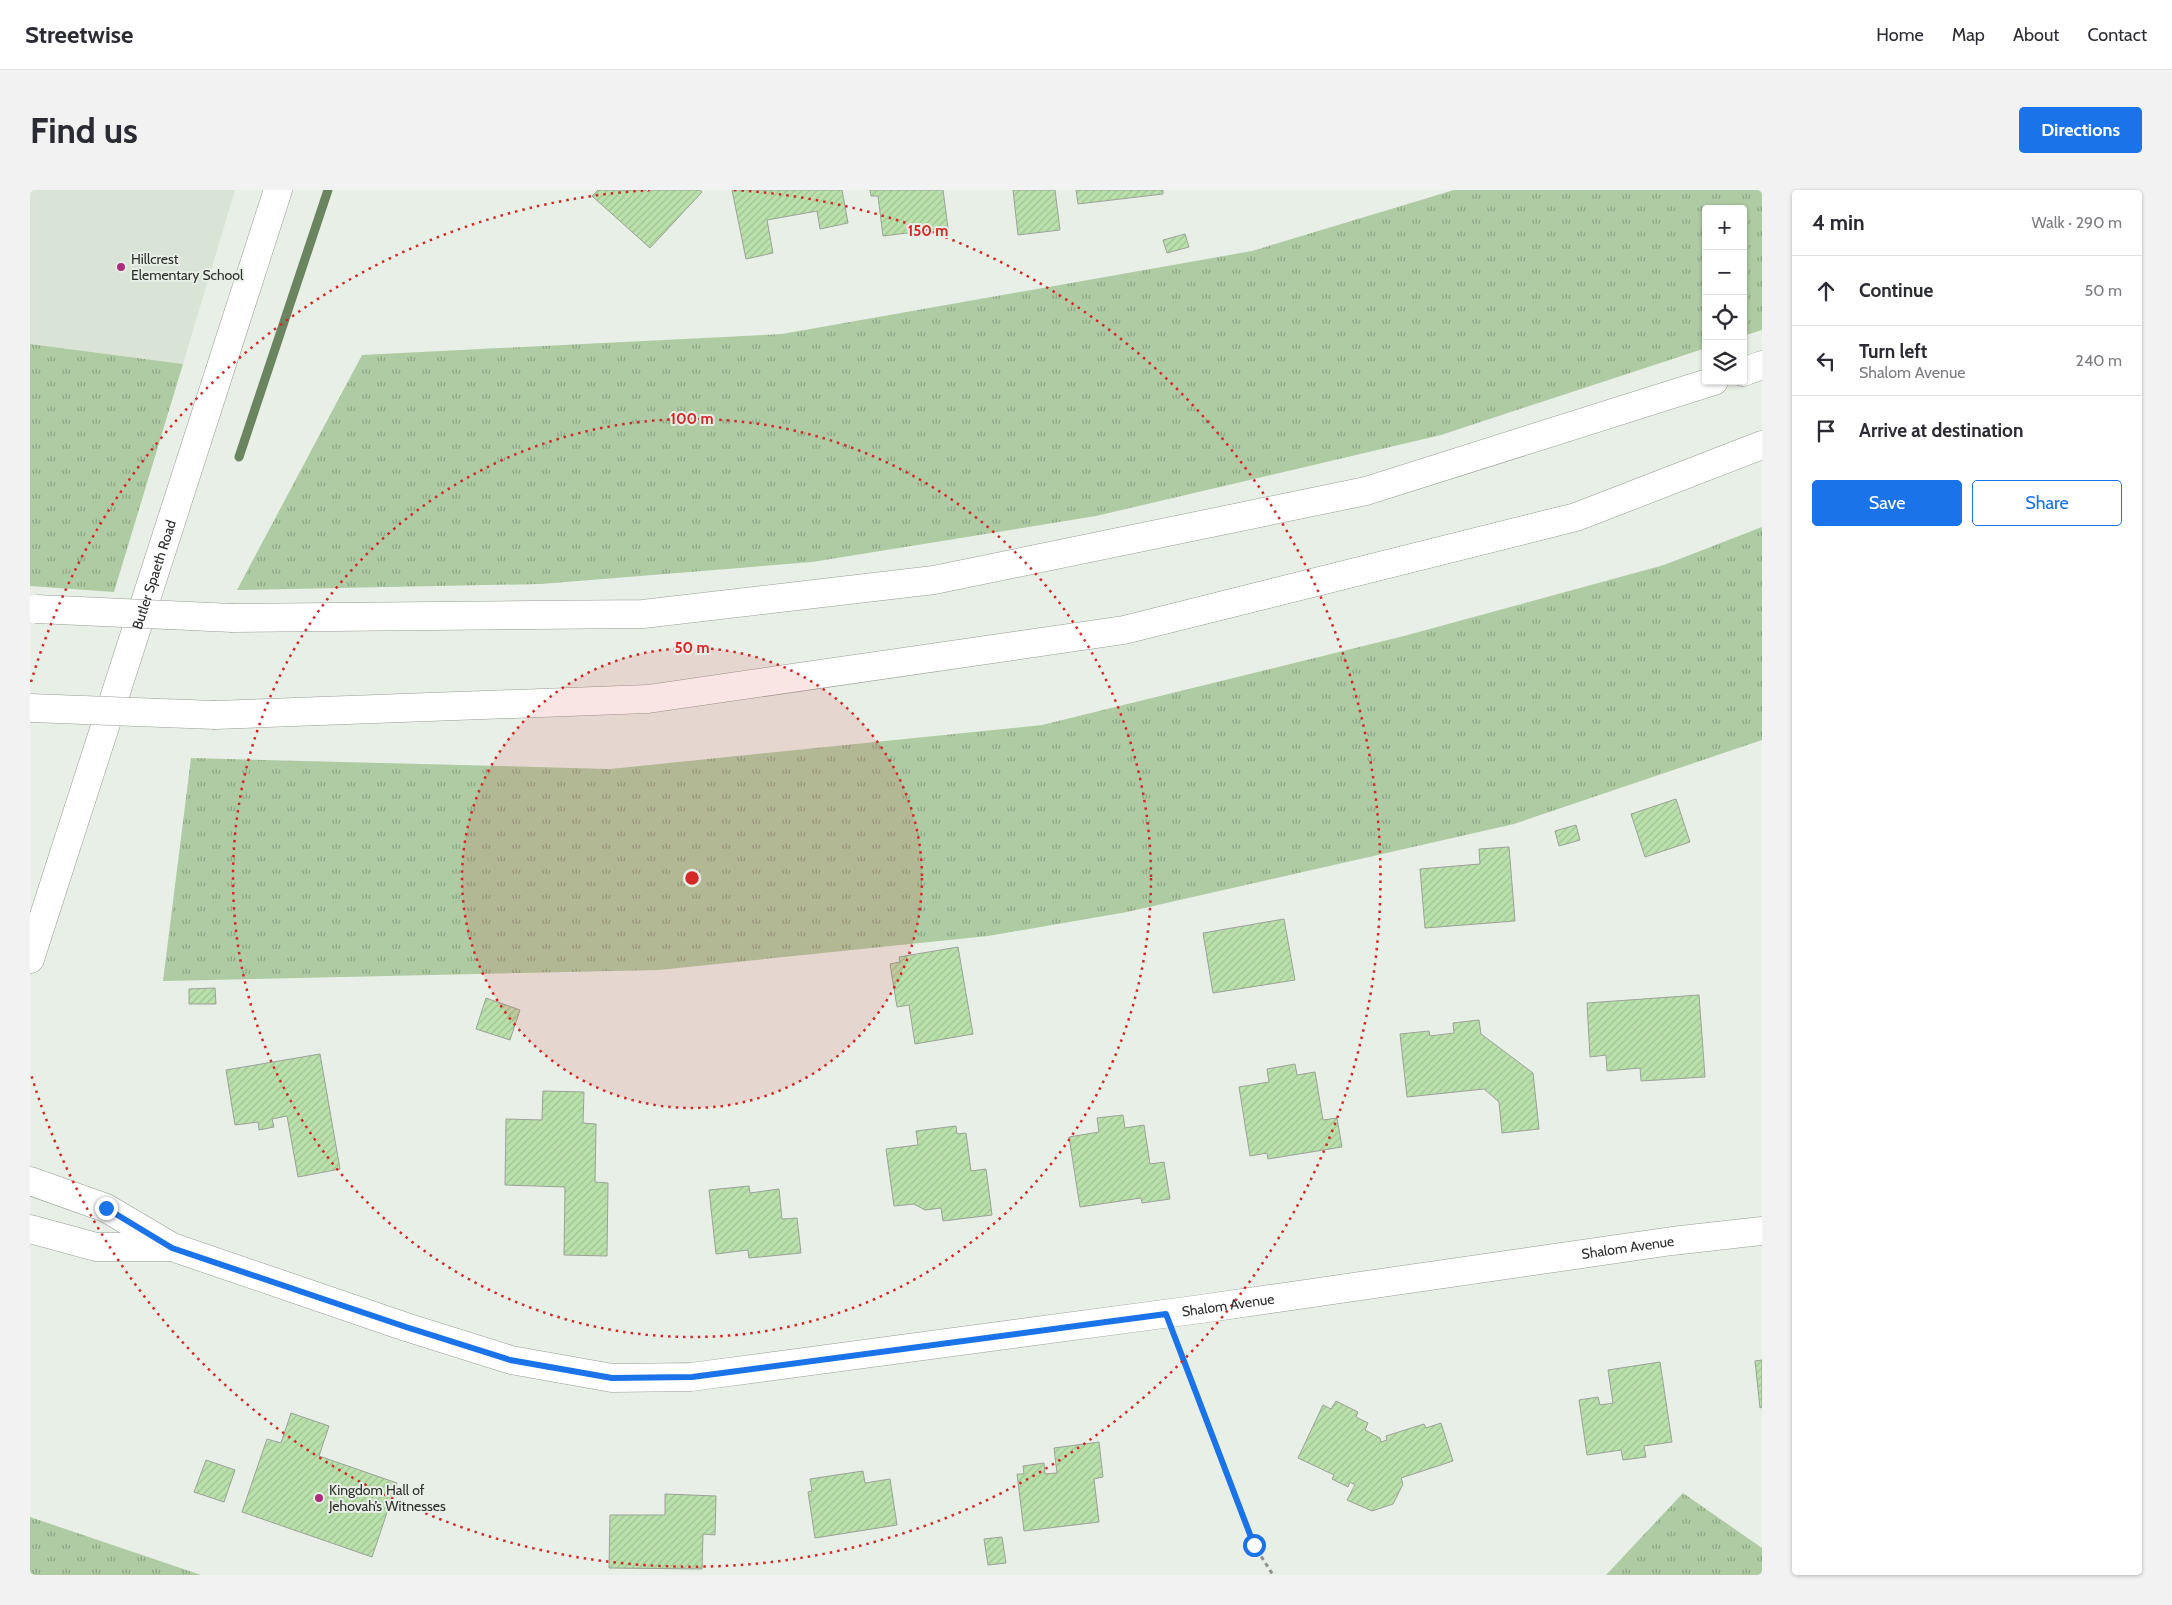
<!DOCTYPE html>
<html lang="en">
<head>
<meta charset="utf-8">
<style>
	body { margin:0; font-family:Cabin,sans-serif; background:#f2f2f3; color:#2b2b33 }
	.controls { position:absolute; right:15px; top:15px; display:grid; overflow:hidden; border-radius:5px; box-shadow:0 1px 4px #0004 }
	.controls button { width:45px; height:45px; display:grid; place-items:center; padding:0; border:0; border-bottom:1px solid #e1e1e2; background:#fff; color:#2b2b33; font:25px sans-serif }
	.stop { position:absolute; width:15px; height:15px; margin:-11px; border:4px solid #1a73e8; border-radius:50%; background:#fff }
	.stop.end { background:#1a73e8; border-color:#fff; box-shadow:0 1px 5px #0008 }
	.list { margin:0; padding:0; list-style:none }
	h2 { display:flex; justify-content:space-between; align-items:center; height:65px; margin:0; padding:0 20px; font-size:21px }
	h2 small { font-size:16px; font-weight:400; color:#7c7c81 }
	.list li { display:grid; grid-template-columns:32px 1fr auto; gap:15px; align-items:center; box-sizing:border-box; height:70px; padding:0 20px; border-top:1px solid #e1e1e2 }
	.list b { display:block; font-size:19px; white-space:nowrap }
	.list p { margin:0; font-size:16px; white-space:nowrap; color:#7c7c81 }
	.list em { font-size:16px; font-style:normal; color:#7c7c81 }
	.actions { display:flex; gap:10px; padding:15px 20px }
	.actions a { flex:1; padding:11px 0; border:1px solid #1a73e8; border-radius:5px; text-align:center; font-size:18px; color:#1a73e8 }
	.actions .main { background:#1a73e8; color:#fff }
	.icon { flex:none; width:28px; height:28px; fill:none; stroke:currentColor; stroke-width:2; stroke-linecap:round; stroke-linejoin:round }
	.map { position:relative; flex:none; width:1732px; height:1385px; overflow:hidden; border-radius:5px }
	header { display:flex; align-items:center; gap:30px; box-sizing:border-box; height:70px; padding:0 25px; background:#fff; border-bottom:1px solid #e1e1e2 }
	header strong { font-size:24px }
	nav { display:flex; gap:28px; margin-inline-start:auto; font-size:18px }
	.intro { display:flex; align-items:center; justify-content:space-between; box-sizing:border-box; height:120px; padding:0 30px }
	h1 { margin:0; font-size:35px }
	.button { padding:12px 22px; border-radius:5px; background:#1a73e8; color:#fff; font-size:18px; font-weight:700 }
	main { display:flex; gap:30px; padding:0 30px }
	aside { flex:1; background:#fff; border-radius:5px; box-shadow:0 1px 4px #0004 }
	.map>svg:first-child { display:block }
</style>
</head>
<body>
<header>
<strong>Streetwise</strong>
<nav><a>Home</a><a>Map</a><a>About</a><a>Contact</a></nav>
</header>
<div class="intro"><h1>Find us</h1><a class="button">Directions</a></div>
<main>
<div class="map">
<svg width="1732" height="1385" viewBox="0 0 1732 1385">
	<defs>
		<pattern id="grass-tufts" width="24" height="20" patternUnits="userSpaceOnUse" patternTransform="scale(1.25)"><rect width="24" height="20" fill="#aecba3"/><path d="M3 7l-1-3M5 7V3M7 7l1-3M15 17l-1-3M17 17v-4M19 17l1-3" fill="none" stroke="#8ea585"/></pattern>
		<pattern id="building-hatch" width="6" height="6" patternUnits="userSpaceOnUse" patternTransform="scale(1.25)"><rect width="6" height="6" fill="#bae1ab"/><path d="M-1 1l2-2M0 6l6-6M5 7l2-2" fill="none" stroke="#a0c193"/></pattern>
	</defs>
	<rect width="100%" height="100%" fill="#e8efe6"/>
	<path fill="#d9e4d6" d="M0,0H205L153,174L0,154Z"/>
	<path fill="url(#grass-tufts)" d="M1424,0H1732V140L1713,146V19H1676V158L1411,245L1066,326L782,372L511,394L207,400L332,165L752,144L1222,61Z
		M0,154L153,174L84,402L0,396Z
		M1732,337V550L1484,634L1097,722L958,746L629,780L133,791L161,568L580,579L1012,535L1374,446L1634,375Z
		M1653,1303L1732,1358V1385H1576Z
		M0,1327L171,1385H0Z"/>
	<g fill="none" stroke-linecap="round" stroke-linejoin="round">
		<path stroke="#6b8560" stroke-width="9" d="M209,267L298,0"/>
	</g>
	<path fill="url(#building-hatch)" stroke="#9ca299" d="M568,0H616L618,2L620,0H670L672,2L620,58L562,6Z
		M702,0H812L818,33L790,39L787,21L737,30L743,63L716,69Z
		M840,0H913L918,38L853,46L848,6H841Z
		M983,0H1025L1030,40L988,45Z
		M1046,0H1133V4L1048,14Z
		M1155,44L1159,57L1137,63L1133,50Z
		M1646,609L1660,652L1615,667L1601,624Z
		M1546,635L1550,650L1529,656L1525,641Z
		M1479,657L1485,731L1395,738L1390,679L1450,674L1449,659Z
		M1254,729L1265,790L1183,803L1173,743Z
		M928,757L943,844L885,854L879,815L867,817L860,774L870,772L869,767Z
		M185,798L186,814H159V799Z
		M1669,805L1675,887L1611,891L1610,878L1577,881L1576,865L1560,867L1557,813Z
		M456,808L490,820L480,850L446,839Z
		M1449,830L1451,844L1503,883L1509,939L1472,943L1469,912L1454,899L1377,907L1370,844L1399,841L1400,846L1424,843L1423,833Z
		M290,864L310,979L268,987L257,926L242,929L244,937L229,940L228,932L205,935L196,880Z
		M1265,874L1267,885L1285,882L1293,930L1307,928L1312,957L1238,969L1237,963L1220,966L1209,897L1239,892L1237,879Z
		M513,901L554,902L553,933L566,934L565,992L578,993L577,1066L534,1065L535,997L475,995L476,929L512,930Z
		M1093,925L1095,938L1114,935L1120,974L1134,972L1140,1009L1112,1013L1111,1008L1050,1017L1039,947L1069,942L1067,928Z
		M926,936L927,944L936,943L941,981L956,979L962,1025L913,1031L911,1018L895,1020L884,1014L864,1016L856,959L888,955L886,941Z
		M719,996L720,1003L749,999L752,1029L767,1028L771,1063L719,1068L718,1060L686,1064L679,1000Z
		M1732,1170V1217L1730,1218L1725,1171Z
		M1630,1172L1642,1252L1614,1256L1616,1267L1593,1270L1591,1260L1557,1265L1549,1210L1568,1207L1570,1215L1583,1213L1578,1180Z
		M1306,1211L1328,1222L1326,1227L1338,1233L1335,1240L1350,1248L1351,1252L1357,1250L1356,1246L1394,1234L1396,1238L1411,1233L1423,1271L1371,1288L1373,1294L1363,1314L1342,1321L1317,1310L1325,1295L1320,1292L1318,1297L1302,1289L1304,1285L1268,1268L1293,1215L1301,1219Z
		M261,1223L299,1236L289,1266L367,1293L342,1367L212,1322L237,1249L251,1253Z
		M1069,1252L1073,1287L1064,1289L1069,1332L994,1341L987,1284H994L993,1276L1014,1273L1015,1284L1027,1283L1024,1258Z
		M176,1270L205,1280L194,1312L164,1302Z
		M833,1281L835,1293L860,1289L867,1335L785,1348L778,1302L782,1301L780,1289Z
		M635,1304L686,1306L685,1345L673,1344L672,1379L579,1378L580,1325H635Z
		M972,1347L976,1373L958,1375L954,1349Z"/>
	<g fill="none" stroke-linecap="round" stroke-linejoin="round">
		<defs>
			<g id="minor">
				<path id="s1" d="M0,991L76,1018L142,1057L376,1137L481,1170L582,1188L661,1187L1171,1119L1642,1051L1732,1041"/>
				<path d="M0,1039L66,1057H141"/>
			</g>
			<g id="major">
				<path id="s2" d="M0,769L248,0"/>
			</g>
			<path id="highway" d="M1713,182L1732,175
				M203,428L613,424L904,390L1336,301L1684,191
				M185,525L618,509L1094,440L1546,327L1732,255"/>
		</defs>
		<use href="#minor" stroke="#969d94" stroke-width="29"/>
		<use href="#major" stroke="#969d94" stroke-width="29"/>
		<use href="#highway" stroke="#969d94" stroke-width="29"/>
		<path stroke="#8c908a" stroke-width="3" stroke-dasharray="4 4" stroke-linecap="butt" d="M1146,1151L1224,1355L1243,1385"/>
		<use href="#minor" stroke="#fff" stroke-width="28"/>
		<use href="#major" stroke="#fff" stroke-width="28"/>
		<use href="#highway" stroke="#fff" stroke-width="28"/>
		<defs>
			<path id="highway-bridge" d="M6,419L203,428
				M0,518L185,525"/>
		</defs>
		<use href="#highway-bridge" stroke="#969d94" stroke-width="29" stroke-linecap="butt"/>
		<use href="#highway-bridge" stroke="#fff" stroke-width="28"/>
	</g>
	<g fill="none" stroke-linecap="round" stroke-linejoin="round">
		<path stroke="#1a73e8" stroke-width="6" d="M76,1018L142,1058L376,1137L480,1170L582,1188L662,1187L1136,1124L1224,1355"/>
	</g>
	<circle cx="662" cy="688" r="230" fill="#d62828" fill-opacity=".12"/>
	<g fill="none" stroke="#d62828" stroke-width="2.5" stroke-dasharray="2.5 5">
		<circle cx="662" cy="688" r="230"/>
		<circle cx="662" cy="688" r="459"/>
		<path d="M1 492A689 689 0 0 1 620 0M704 0A689 689 0 1 1 1 884"/>
	</g>
	<g fill="#ac2d7c" stroke="#e8efe6" stroke-width="2">
		<circle cx="91" cy="77" r="5"/>
		<circle cx="289" cy="1308" r="5"/>
	</g>
	<g text-anchor="middle" dominant-baseline="central" stroke-width="4" stroke-linejoin="round" paint-order="stroke">
		<g font-size="14" fill="#2c2e2b" stroke="#e8efe6" text-anchor="start">
			<text x="101" y="69">Hillcrest<tspan x="101" dy="16">Elementary School</tspan></text>
			<text x="299" y="1300">Kingdom Hall of<tspan x="299" dy="16">Jehovah’s Witnesses</tspan></text>
		</g>
		<g font-size="14" fill="#2c2e2b" stroke="#e8efe6">
			<text stroke="none"><textPath href="#s2" startOffset="404">Butler Spaeth Road</textPath></text>
			<text stroke="none"><textPath href="#s1" startOffset="1642">Shalom Avenue</textPath></text>
			<text stroke="none"><textPath href="#s1" startOffset="1238">Shalom Avenue</textPath></text>
		</g>
	</g>
	<circle cx="662" cy="688" r="8" fill="#d62828" stroke="#e8efe6" stroke-width="2.5"/>
	<g font-size="15" text-anchor="middle" font-weight="bold" fill="#d62828" stroke="#e8efe6" stroke-width="4" stroke-linejoin="round" paint-order="stroke">
		<text x="898" y="46">150 m</text>
		<text x="662" y="234">100 m</text>
		<text x="662" y="463">50 m</text>
	</g>
</svg>
<div class="controls">
<button>+</button>
<button>−</button>
<button><svg class="icon" aria-label="locate" viewBox="0 0 24 24"><circle cx="12" cy="12" r="6"/><path d="M12 2v4M12 18v4M2 12h4M18 12h4"/></svg></button>
<button><svg class="icon" aria-label="layers" viewBox="0 0 24 24"><path d="M12 4l9 5-9 5-9-5zM3 14l9 5 9-5"/></svg></button>
</div>
<div class="stop" style="left:1224px;top:1355px"></div>
<div class="stop end" style="left:76px;top:1018px"></div>
</div>
<aside>
<h2>4 min<small>Walk · 290 m</small></h2>
<ul class="list">
<li><svg class="icon" aria-label="ahead" viewBox="0 0 24 24"><path d="M12 20V5M6 11l6-6 6 6"/></svg><div><b>Continue</b></div><em>50 m</em></li>
<li><svg class="icon" aria-label="left" viewBox="0 0 24 24"><path d="M17 20v-9H6M10 6l-5 5 5 5"/></svg><div><b>Turn left</b><p>Shalom Avenue</p></div><em>240 m</em></li>
<li><svg class="icon" aria-label="arrive" viewBox="0 0 24 24"><path d="M6 21V4h12l-3 4 3 4H6"/></svg><div><b>Arrive at destination</b></div></li>
</ul>
<div class="actions"><a class="main">Save</a><a>Share</a></div>
</aside>
</main>
</body>
</html>
